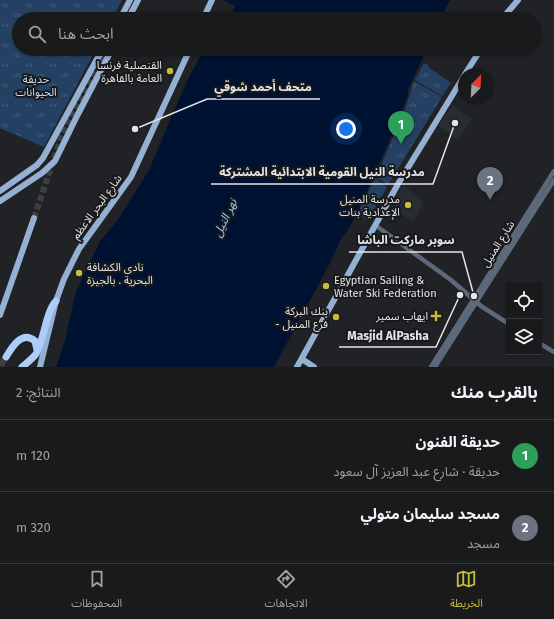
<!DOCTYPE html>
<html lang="ar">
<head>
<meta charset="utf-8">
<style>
	body { margin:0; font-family:"Fira Sans","Noto Sans Arabic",sans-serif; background:#262729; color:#f1f3f6; direction:rtl }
	.controls { position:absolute; right:12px; bottom:12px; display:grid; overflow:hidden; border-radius:0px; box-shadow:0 1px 3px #0004 }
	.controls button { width:36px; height:36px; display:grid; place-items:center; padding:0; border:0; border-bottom:1px solid #37383b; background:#191a1c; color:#f1f3f6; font:20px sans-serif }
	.compass { position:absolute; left:458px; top:68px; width:36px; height:36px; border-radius:50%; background:#191a1c; box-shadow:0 1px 3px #0004; rotate:24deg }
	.you { position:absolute; left:346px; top:129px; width:14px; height:14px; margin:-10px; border:3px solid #fff; border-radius:50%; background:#1a73e8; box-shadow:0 0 0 6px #1a73e833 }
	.badge { display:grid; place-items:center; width:26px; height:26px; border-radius:50%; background:#c7bb3c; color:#fff; font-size:13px; font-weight:700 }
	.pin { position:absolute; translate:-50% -33px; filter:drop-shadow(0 1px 2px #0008) }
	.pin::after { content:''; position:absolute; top:21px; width:14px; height:12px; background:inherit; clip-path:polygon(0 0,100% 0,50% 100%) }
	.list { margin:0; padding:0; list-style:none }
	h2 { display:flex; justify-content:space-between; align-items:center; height:52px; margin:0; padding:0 16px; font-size:17px }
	h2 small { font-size:13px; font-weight:400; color:#9fa1a3 }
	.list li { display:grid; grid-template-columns:26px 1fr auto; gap:12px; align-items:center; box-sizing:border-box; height:72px; padding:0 16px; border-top:1px solid #37383b }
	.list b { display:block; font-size:15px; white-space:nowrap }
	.list p { margin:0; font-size:13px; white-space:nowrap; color:#9fa1a3 }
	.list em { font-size:13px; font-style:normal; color:#9fa1a3 }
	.icon { flex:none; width:22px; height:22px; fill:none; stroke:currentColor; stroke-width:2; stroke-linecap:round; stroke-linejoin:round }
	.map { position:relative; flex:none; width:554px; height:367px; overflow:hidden; direction:ltr }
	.search { position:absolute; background:#191a1c; box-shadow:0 1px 3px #0004; left:12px; right:12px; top:12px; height:44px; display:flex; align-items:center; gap:10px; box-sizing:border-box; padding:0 14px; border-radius:22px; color:#9fa1a3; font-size:15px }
	.sheet { height:196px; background:#191a1c }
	nav { display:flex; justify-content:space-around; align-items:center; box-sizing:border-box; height:56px; border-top:1px solid #37383b; background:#191a1c; font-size:11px; color:#9fa1a3 }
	nav a { display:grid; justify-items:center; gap:2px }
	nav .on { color:#c7bb3c }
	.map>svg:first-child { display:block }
</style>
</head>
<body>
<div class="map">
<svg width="554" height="367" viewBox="0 0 554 367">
	<defs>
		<pattern id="park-tufts" width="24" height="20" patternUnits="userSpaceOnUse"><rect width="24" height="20" fill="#244164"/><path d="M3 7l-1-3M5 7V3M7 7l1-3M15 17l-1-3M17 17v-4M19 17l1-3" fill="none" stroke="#445c7a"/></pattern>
	</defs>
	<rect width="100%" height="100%" fill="#212225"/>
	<path fill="#272d33" d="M453,105L472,119L458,140L438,126Z
		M403,185L424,202L414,222L391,208Z"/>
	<path fill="#244164" d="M375,178L387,187L368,220L357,214Z"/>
	<path fill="url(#park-tufts)" d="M0,0H122L112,19H19V49H96L44,147L0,128Z
		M424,63L428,65V67L451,83L442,96L415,80Z
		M414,81L442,97L388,185L376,177L404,112Z"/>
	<path fill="#001231" d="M223,0H451L446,7L441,19H229L235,6Z
		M204,49H427L408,89V95L401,114L357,214L347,231L340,241L329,265L274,367H56L65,341L75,295L80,283L100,241L117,221L149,170L186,83Z"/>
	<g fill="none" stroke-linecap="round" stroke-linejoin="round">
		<path stroke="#3e3f42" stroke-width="6" stroke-dasharray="6 3" stroke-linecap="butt" d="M34,218L61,138L105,51"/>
		<path stroke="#3e3f42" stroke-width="7" stroke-dasharray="7 3.5" stroke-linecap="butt" d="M0,366L6,357"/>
		<path stroke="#5c697a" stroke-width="4.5" d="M375,225L451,280L481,306L509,324
			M539,343L554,352
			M431,367L554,171
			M435,367L554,180"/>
		<path stroke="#94b1d4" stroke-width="6" d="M120,19L130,0
			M128,19L138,0
			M203,19L212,0
			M502,19L518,0
			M465,74L481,49
			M0,191L37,165L43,158L97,59L104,49
			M0,201L42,173L55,161L77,116L112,49
			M0,315L34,218
			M302,359L314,367
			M40,367L56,301L64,279L79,249L131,177L190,49
			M297,367L398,184L464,76"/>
		<path stroke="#abcdf7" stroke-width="7" d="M6,357C12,347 22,330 35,341L37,350
			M22,367C27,363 32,359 36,354C44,340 46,311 56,301"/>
	</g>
	<g fill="#c7bb3c" stroke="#18191b" stroke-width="1.5">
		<circle cx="170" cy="71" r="4"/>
		<circle cx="408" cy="205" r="4"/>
		<circle cx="79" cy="273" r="4"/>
		<circle cx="326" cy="286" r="4"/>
		<path d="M434 310h4v4h4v4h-4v4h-4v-4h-4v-4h4z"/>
		<circle cx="336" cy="317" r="4"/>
	</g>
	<g text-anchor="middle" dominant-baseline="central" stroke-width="4" stroke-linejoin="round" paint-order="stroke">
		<g font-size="11" fill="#e3e4e6" stroke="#18191b" text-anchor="end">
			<text x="162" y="65">القنصلية فرنسا<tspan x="162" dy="13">العامة بالقاهرة</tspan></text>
			<text x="400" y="199">مدرسة المنيل<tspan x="400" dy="13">الإعدادية بنات</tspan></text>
			<text x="87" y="267" text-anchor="start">نادى الكشافة<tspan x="87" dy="13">البحرية . بالجيزة</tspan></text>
			<text x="334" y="280" text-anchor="start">Egyptian Sailing &amp;<tspan x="334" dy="13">Water Ski Federation</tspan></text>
			<text x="328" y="311">بنك البركة<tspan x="328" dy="13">- فرع المنيل</tspan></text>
			<text x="428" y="316">ايهاب سمير</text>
		</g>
		<g font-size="11" fill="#cbdff8" stroke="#18191b">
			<text x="36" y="79">حديقة<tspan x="36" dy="13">الحيوانات</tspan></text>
		</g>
		<g font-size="11" fill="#e3e4e6" stroke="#18191b">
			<text transform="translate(97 207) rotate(-54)">شارع البحر الاعظم</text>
			<text transform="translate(498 244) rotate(-58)">شارع المنيل</text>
		</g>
		<g font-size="12" font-style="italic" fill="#91c2fe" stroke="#18191b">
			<text transform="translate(225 218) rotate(-65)">نهر النيل</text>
		</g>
	</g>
	<path fill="none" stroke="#e3e4e6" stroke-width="1.5" d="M135 129L207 99H320M455 123L433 184H211M474 296L462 252H349M460 295L436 347H339"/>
	<g fill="#e3e4e6" stroke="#18191b" stroke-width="1.5">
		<circle cx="135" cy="129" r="4"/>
		<circle cx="455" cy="123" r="4"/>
		<circle cx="474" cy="296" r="4"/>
		<circle cx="460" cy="295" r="4"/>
	</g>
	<g font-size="12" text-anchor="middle" font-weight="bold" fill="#e3e4e6" stroke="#18191b" stroke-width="4" stroke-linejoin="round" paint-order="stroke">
		<text x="263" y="91">متحف أحمد شوقي</text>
		<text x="322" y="176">مدرسة النيل القومية الابتدائية المشتركة</text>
		<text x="406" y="244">سوبر ماركت الباشا</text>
		<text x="388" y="340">Masjid AlPasha</text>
	</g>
</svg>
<div class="controls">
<button><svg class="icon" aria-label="locate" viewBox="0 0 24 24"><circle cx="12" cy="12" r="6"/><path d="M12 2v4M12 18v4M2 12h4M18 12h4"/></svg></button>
<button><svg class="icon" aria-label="layers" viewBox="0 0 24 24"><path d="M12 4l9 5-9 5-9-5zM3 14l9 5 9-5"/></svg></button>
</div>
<svg class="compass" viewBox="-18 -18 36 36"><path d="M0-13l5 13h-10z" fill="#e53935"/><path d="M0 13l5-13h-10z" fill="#9fa1a3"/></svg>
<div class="you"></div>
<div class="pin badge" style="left:401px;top:144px;background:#2e9e5b">1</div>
<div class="pin badge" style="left:490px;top:200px;background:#6b7280">2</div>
<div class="search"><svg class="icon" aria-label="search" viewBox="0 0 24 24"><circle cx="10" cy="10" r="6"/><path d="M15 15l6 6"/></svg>ابحث هنا</div>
</div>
<section class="sheet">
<h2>بالقرب منك<small>النتائج: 2</small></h2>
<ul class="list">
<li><span class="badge" style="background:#2e9e5b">1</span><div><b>حديقة الفنون</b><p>حديقة · شارع عبد العزيز آل سعود</p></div><em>120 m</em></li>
<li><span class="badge" style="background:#6b7280">2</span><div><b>مسجد سليمان متولي</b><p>مسجد</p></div><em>320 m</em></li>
</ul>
</section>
<nav>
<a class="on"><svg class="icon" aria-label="map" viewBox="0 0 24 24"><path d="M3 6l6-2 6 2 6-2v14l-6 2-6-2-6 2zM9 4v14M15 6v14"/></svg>الخريطة</a>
<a><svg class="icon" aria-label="directions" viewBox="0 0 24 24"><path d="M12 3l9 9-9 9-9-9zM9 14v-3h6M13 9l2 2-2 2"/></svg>الاتجاهات</a>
<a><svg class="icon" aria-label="saved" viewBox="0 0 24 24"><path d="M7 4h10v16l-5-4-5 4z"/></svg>المحفوظات</a>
</nav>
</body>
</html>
